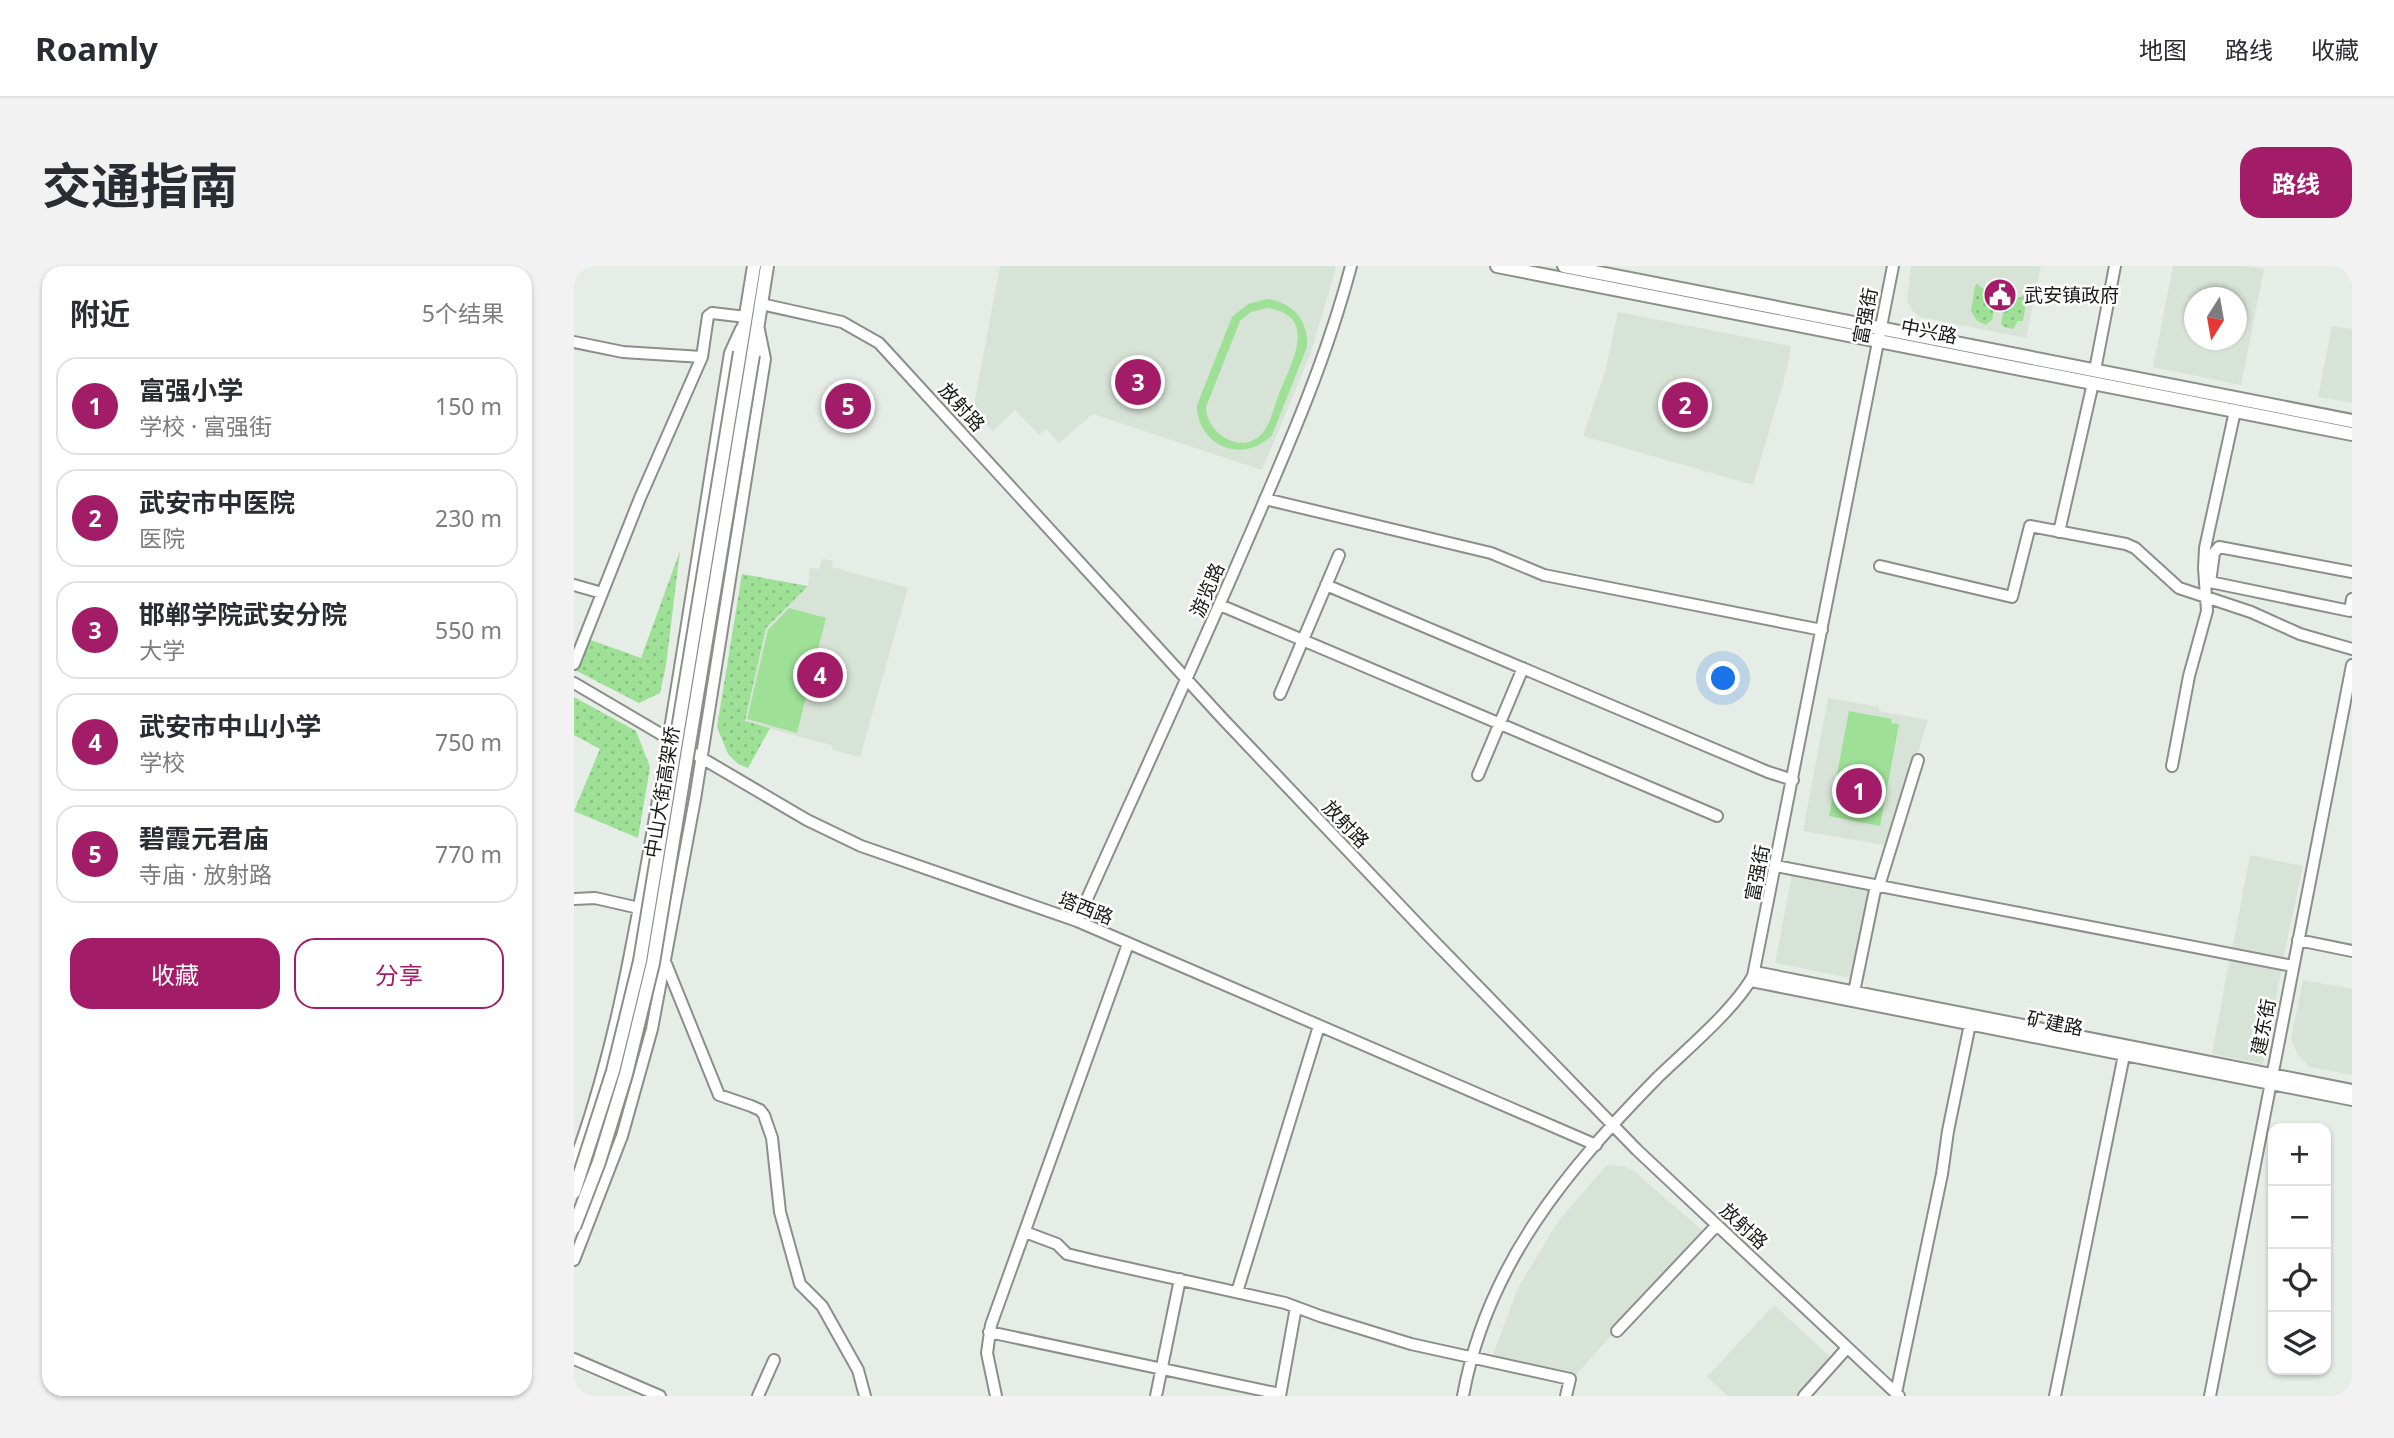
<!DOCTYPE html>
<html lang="zh">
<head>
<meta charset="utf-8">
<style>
	body { margin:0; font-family:"Noto Sans","Noto Sans SC",sans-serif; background:#f2f2f3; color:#2b2b33 }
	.controls { position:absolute; right:21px; bottom:21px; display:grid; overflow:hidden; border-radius:14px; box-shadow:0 2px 5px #0004 }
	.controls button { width:63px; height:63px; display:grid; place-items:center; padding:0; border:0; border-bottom:2px solid #e1e1e2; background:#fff; color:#2b2b33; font:35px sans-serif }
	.compass { position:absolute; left:1610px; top:21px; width:63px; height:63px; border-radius:50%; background:#fff; box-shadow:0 2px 5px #0004; rotate:191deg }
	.you { position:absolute; left:1150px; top:413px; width:24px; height:24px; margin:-18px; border:5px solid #fff; border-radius:50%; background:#1a73e8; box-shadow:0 0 0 10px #1a73e833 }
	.badge { display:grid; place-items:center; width:46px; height:46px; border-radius:50%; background:#a31c68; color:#fff; font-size:23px; font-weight:700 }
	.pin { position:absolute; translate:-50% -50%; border:4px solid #fff; box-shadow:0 2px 7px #0006 }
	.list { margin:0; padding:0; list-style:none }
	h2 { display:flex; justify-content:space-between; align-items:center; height:91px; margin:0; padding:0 28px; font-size:30px }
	h2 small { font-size:23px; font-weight:400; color:#7c7c81 }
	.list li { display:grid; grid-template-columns:46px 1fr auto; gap:21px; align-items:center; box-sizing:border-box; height:98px; margin:0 14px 14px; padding:0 14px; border:2px solid #e1e1e2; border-radius:21px }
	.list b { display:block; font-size:26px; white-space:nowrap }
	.list p { margin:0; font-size:23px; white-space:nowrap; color:#7c7c81 }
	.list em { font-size:23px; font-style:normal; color:#7c7c81 }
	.actions { display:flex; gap:14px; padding:21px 28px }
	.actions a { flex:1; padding:16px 0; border:2px solid #a31c68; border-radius:21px; text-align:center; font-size:24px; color:#a31c68 }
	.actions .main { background:#a31c68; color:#fff }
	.icon { flex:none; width:38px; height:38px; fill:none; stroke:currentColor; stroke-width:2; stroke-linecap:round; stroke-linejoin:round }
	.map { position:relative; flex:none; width:1778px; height:1130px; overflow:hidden; border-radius:21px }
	header { display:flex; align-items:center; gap:42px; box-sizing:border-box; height:98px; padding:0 35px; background:#fff; border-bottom:2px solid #e1e1e2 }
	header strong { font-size:33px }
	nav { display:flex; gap:38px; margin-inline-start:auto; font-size:24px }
	.intro { display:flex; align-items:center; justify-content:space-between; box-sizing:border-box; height:168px; padding:0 42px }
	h1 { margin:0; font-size:49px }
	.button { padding:18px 32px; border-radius:21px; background:#a31c68; color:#fff; font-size:24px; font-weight:700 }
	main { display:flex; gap:42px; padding:0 42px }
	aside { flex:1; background:#fff; border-radius:21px; box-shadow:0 2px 5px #0004 }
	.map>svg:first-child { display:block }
</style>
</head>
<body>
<header>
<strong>Roamly</strong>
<nav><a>地图</a><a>路线</a><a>收藏</a></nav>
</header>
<div class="intro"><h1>交通指南</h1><a class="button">路线</a></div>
<main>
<aside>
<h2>附近<small>5个结果</small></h2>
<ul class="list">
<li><span class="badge">1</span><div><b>富强小学</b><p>学校 · 富强街</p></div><em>150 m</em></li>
<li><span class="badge">2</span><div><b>武安市中医院</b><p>医院</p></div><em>230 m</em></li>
<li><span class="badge">3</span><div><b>邯郸学院武安分院</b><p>大学</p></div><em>550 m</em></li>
<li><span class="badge">4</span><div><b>武安市中山小学</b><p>学校</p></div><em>750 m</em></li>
<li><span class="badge">5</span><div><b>碧霞元君庙</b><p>寺庙 · 放射路</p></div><em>770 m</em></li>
</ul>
<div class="actions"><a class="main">收藏</a><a>分享</a></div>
</aside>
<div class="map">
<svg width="1778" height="1130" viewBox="0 0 1778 1130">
	<defs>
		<pattern id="grass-dots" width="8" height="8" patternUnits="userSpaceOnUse" patternTransform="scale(1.75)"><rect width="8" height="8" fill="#9de096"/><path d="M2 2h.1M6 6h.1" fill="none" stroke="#86bf81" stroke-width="1.8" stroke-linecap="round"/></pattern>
	</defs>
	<rect width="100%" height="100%" fill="#e6ece6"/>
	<path fill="#d8e3d7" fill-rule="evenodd" d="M426,0H761V5L736,89L688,204L519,148L485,177L472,163L465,169L441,144L419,165L399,144Z
		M1337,0H1467L1452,72L1346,51L1338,44L1333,35Z
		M1599,0H1673L1690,3L1667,119L1579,101ZM1620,32H1662V74H1620Z
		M1044,46L1217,80L1212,107L1179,219L1009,170L1031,106Z
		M1758,60L1778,63V137L1744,131Z
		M248,293L259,295L258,301L334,322L286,491L259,484L257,479L171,456L192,362L234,320L236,302L245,303Z
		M1254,432L1305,441V445L1354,454L1315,580L1229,565Z
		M1676,589L1729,600L1709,694L1658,684Z
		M1219,604L1301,620L1281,713L1201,697Z
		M1656,691L1708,701L1689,798L1638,788Z
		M1729,714L1778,723V809L1736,801L1723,788L1717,773Z
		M1033,899L1050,900L1060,905L1130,966L1000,1111L917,1094L944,1022L985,954Z
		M1200,1039L1261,1095L1228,1130H1154L1133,1111Z"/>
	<path fill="url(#grass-dots)" d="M1403,18L1421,31L1422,34L1418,54L1412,59L1403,55L1397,45L1401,20Z
		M1452,28L1453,30L1449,55H1444L1439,63L1430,61L1427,58L1432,33H1443Z
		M106,285L92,399L86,427L65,437L1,404L14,373L67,392Z
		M168,308L234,320L192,362L171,455L196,462L174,502L164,498L154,488L143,461Z
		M0,431L62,465L76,501L64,572L0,545L26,483L0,469Z"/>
	<path fill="#9de096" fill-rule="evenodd" d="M693,33C719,36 735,55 733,81L698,169C669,199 623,180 623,139L658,51L674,38ZM693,42C745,49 718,96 706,125C701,137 698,154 690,165C670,192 632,168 632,141L666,55L677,46Z
		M215,342L252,352L223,467L173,453L194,364Z
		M1275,445L1318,453L1317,457L1325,458L1306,560L1255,550Z"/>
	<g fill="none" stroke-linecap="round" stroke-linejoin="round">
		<defs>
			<path id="minor" d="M187,38L268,56L305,77L648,452L852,667L1063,884L1325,1130
				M0,76L49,86L128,91
				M1521,104L1541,0
				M691,233L917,287L970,309L1248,364
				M1485,266L1519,117
				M1306,300L1438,331L1456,260L1552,278L1561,282L1605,322L1677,346L1726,368L1778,383
				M1778,306L1645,281L1640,287L1636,316L1776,345L1778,333
				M0,319L28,327
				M752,319L1194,506L1219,514
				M646,339L1143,550
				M0,398L66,232L128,91L134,50L138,47L172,51
				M0,417L233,554L287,580L503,655L1022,879
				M706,428L765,289
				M1598,500L1615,410L1633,345L1630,302L1631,282L1661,145
				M904,509L949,402
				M1202,600L1719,700
				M1305,620L1344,494
				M0,633L21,632L65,642
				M503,655C560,528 619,401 674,273C713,183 752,95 777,0
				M1724,674L1778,685
				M92,698L145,829L177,840L186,844L190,849L198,872L206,946L226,1018L248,1040L284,1104L291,1130
				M1181,706L1778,824
				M1177,715L1778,834
				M1280,726L1302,619
				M0,897C40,789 59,676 79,563C107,405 130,246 156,87L167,63
				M451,966L483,978L493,988L522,995L711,1037L746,1050L837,1078L996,1113L992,1130
				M0,994L48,870L78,763L121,533L191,93L185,64
				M663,1026L745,760
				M1043,1065L1143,959
				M415,1066L706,1128
				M0,1093L86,1130
				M1322,1127L1368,908L1374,865L1396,758
				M184,1130L200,1094
				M422,1130L413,1087L417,1059L554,678
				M582,1130L606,1013
				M706,1130L722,1041
				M889,1130C913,998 993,904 1084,811C1113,783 1160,744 1179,710L1319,0
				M1230,1130L1273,1082
				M1481,1130L1550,789
				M1636,1130L1778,399"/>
			<path id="major" d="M923,0L1778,168
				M990,0L1778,155
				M166,86L180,0
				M179,89L193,0"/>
		</defs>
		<use href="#minor" stroke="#8a8f8a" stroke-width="14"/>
		<use href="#major" stroke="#8a8f8a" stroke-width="16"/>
		<use href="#minor" stroke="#fff" stroke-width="10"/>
		<use href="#major" stroke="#fff" stroke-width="12"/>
		<defs>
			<path id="major-bridge" d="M0,926L39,805L66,695L166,86
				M0,961L25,896L52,808L79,697L179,89"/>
		</defs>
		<use href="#major-bridge" stroke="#8a8f8a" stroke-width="16" stroke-linecap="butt"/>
		<use href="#major-bridge" stroke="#fff" stroke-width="12"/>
	</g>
	<defs>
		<symbol id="civic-disc" viewBox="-11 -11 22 22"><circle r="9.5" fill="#a31c68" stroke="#fff"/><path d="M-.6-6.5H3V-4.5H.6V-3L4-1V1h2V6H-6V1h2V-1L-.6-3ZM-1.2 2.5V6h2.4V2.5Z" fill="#fff"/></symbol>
	</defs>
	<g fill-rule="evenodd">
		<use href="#civic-disc" x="1407" y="10" width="38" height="38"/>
	</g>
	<g text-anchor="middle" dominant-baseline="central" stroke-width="5" stroke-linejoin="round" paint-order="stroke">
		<g font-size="19" fill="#161816" stroke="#fff" text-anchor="start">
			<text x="1450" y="29">武安镇政府</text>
		</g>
		<g font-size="19" fill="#161816" stroke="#fff">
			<text transform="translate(1291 50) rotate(-79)">富强街</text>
			<text transform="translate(1355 65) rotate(11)">中兴路</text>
			<text transform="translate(388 141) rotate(48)">放射路</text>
			<text transform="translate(633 324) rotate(-67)">游览路</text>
			<text transform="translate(88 526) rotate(-81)">中山大街高架桥</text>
			<text transform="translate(772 558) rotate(46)">放射路</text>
			<text transform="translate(1183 607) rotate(-79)">富强街</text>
			<text transform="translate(512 642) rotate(21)">塔西路</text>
			<text transform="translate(1481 757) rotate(11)">矿建路</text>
			<text transform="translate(1689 761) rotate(-79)">建东街</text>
			<text transform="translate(1170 960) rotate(43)">放射路</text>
		</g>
	</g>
</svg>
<div class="controls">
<button>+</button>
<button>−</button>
<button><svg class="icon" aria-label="locate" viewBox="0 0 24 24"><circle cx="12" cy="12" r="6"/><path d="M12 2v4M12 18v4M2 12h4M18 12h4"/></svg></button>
<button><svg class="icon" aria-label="layers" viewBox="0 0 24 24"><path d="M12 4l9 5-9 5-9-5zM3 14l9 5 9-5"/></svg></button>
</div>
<svg class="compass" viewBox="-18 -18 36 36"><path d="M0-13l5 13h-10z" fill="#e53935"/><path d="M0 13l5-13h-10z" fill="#7c7c81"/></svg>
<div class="you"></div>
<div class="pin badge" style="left:1285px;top:525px">1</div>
<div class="pin badge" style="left:1111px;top:139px">2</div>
<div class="pin badge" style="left:564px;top:116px">3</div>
<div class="pin badge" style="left:246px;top:409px">4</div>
<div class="pin badge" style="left:274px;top:140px">5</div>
</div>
</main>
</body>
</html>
